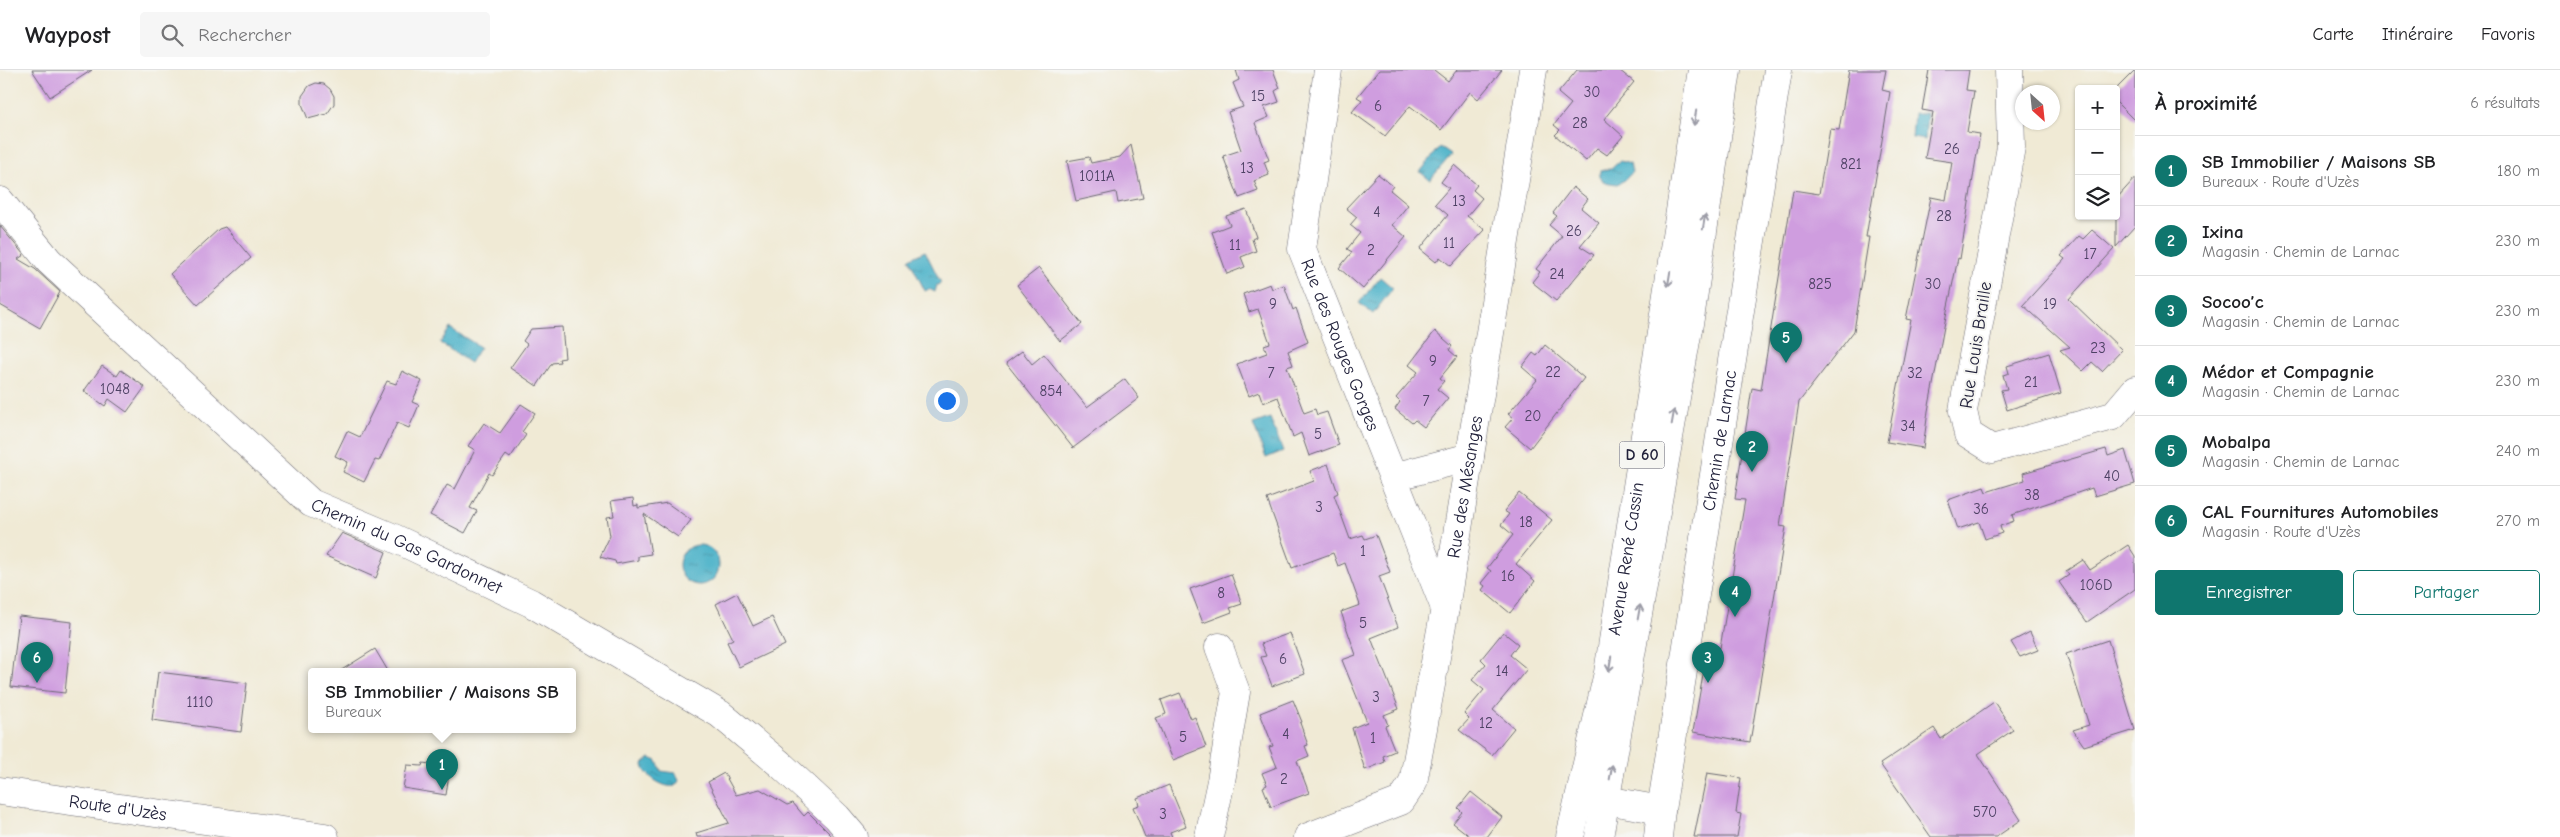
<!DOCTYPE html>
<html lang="fr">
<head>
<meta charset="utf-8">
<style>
	body { margin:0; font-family:"Comic Neue",sans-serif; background:#f6f6f6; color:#202124 }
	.controls { position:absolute; right:15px; top:15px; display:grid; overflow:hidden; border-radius:5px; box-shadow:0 1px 4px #0004 }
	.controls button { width:45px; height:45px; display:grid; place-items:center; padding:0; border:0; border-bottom:1px solid #e0e0e0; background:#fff; color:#202124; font:25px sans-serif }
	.compass { position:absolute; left:2015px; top:15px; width:45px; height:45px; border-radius:50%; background:#fff; box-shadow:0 1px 4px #0004; rotate:153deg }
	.you { position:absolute; left:946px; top:330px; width:18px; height:18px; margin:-12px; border:4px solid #fff; border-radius:50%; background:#1a73e8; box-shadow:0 0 0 8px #1a73e833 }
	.badge { display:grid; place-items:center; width:32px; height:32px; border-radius:50%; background:#0f766e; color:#fff; font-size:16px; font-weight:700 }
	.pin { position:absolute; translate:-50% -41px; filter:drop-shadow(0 1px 2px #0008) }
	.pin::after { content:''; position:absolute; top:26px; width:18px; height:15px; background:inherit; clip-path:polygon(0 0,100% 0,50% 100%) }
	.popup { position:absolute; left:308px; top:598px; width:268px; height:65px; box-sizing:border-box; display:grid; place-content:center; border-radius:5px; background:#fff; filter:drop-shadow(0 1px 4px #0005); font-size:16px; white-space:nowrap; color:#757577 }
	.popup b { font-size:19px; color:#202124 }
	.popup::after { content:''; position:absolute; left:50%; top:100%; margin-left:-10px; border:10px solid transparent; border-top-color:#fff }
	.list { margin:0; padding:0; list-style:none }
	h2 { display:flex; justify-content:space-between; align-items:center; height:65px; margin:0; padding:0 20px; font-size:21px }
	h2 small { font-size:16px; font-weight:400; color:#757577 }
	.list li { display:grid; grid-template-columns:32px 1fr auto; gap:15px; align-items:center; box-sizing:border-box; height:70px; padding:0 20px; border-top:1px solid #e0e0e0 }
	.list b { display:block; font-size:19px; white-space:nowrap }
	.list p { margin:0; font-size:16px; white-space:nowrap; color:#757577 }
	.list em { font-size:16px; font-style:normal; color:#757577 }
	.actions { display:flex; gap:10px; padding:15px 20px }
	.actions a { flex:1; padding:11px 0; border:1px solid #0f766e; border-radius:5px; text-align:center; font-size:18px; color:#0f766e }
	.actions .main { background:#0f766e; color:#fff }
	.icon { flex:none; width:28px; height:28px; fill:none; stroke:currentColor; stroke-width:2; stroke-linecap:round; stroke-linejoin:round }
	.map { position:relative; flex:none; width:2135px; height:767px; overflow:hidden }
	header { display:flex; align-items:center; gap:30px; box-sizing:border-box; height:70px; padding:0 25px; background:#fff; border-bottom:1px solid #e0e0e0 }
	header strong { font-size:24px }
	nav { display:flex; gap:28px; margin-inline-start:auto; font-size:18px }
	.search { width:350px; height:45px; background:#f6f6f6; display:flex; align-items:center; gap:12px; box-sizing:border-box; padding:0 18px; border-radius:5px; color:#757577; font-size:19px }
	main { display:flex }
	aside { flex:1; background:#fff }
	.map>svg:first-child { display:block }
</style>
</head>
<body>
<header>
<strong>Waypost</strong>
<div class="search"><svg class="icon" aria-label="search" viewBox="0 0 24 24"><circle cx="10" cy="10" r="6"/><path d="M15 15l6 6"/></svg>Rechercher</div>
<nav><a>Carte</a><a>Itinéraire</a><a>Favoris</a></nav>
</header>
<main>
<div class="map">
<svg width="2135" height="767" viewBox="0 0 2135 767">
	<defs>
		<pattern id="water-ripples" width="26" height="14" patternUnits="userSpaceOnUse" patternTransform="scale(1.25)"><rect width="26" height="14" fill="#4ab1c8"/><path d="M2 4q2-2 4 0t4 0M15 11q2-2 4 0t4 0" fill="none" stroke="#3d90a4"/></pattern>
	</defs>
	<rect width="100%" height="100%" fill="#f6f6f2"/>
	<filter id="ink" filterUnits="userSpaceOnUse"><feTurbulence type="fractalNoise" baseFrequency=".02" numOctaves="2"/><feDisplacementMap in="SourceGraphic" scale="10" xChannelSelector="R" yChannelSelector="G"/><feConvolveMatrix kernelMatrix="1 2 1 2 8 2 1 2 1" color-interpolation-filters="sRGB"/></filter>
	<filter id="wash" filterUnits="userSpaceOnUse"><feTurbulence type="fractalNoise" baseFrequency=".0096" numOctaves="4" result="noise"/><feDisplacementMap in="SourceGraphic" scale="20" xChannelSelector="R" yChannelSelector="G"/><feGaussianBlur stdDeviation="1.12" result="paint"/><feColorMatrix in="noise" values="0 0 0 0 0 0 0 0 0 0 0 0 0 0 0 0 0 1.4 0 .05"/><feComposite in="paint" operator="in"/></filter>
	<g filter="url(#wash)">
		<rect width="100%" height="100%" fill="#f0ead5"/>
		<path fill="url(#water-ripples)" stroke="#366a82" d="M1914,43H1927L1925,70L1912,68Z
			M1440,77L1451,85L1430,110L1420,102Z
			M1620,91L1630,94L1632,102L1625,110L1617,114L1604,112L1600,107V100L1611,99Z
			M925,181L941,213L937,215L935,222L929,219L925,221L909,189Z
			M1380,207L1393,218L1373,244L1359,233Z
			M450,258L480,277L470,293L440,273Z
			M1270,348L1283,381L1266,388L1253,354Z
			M679 495a20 20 0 1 1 40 0a20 20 0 1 1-40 0Z
			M650,688L657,691L661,701L676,703L679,711L675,716C664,719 643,705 643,694Z"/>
		<g id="blocks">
			<path fill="#cf9ddf" d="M32,0H92L50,27Z
				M1236,0H1273L1280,18L1275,21L1279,32L1264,37L1269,47L1255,53L1269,90L1264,92L1269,105L1254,111L1258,121L1239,128L1223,86L1241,80L1228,42L1243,37L1233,13L1239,10Z
				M1379,0H1434L1448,11L1457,0H1502L1478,29L1470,22L1441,60L1410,36L1385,66L1352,42L1362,30L1357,27Z
				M1577,0H1619L1634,12L1604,49L1623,66L1607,85L1597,78L1586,91L1555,65L1560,60L1554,55L1571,34L1558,23Z
				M1849,0H1886L1882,20L1890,22L1866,167H1869L1854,261L1799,332L1780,456L1786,457L1750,672L1693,662L1708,576L1720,578L1745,430L1735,429L1752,318L1761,320L1793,120L1819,124L1830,59L1839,60Z
				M1929,0H1969L1966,20L1974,21L1967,62L1980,64L1960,189L1958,188L1947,241L1928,341L1923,378L1887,372L1911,250L1906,249L1931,127L1946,130L1952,92L1925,88L1933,42L1922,40Z
				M2135,0V51L2116,32V19Z
				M316,13L324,14L330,19L334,26V34L327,44L308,49L302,34V26L309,16Z
				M1131,75L1143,128L1118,133L1116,122L1076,131L1067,91L1089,87L1091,93L1120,87Z
				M1454,95L1477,115L1473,120L1482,128L1467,146L1485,160L1451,196L1440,187L1436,192L1420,179L1448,145L1435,134L1449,118L1441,112Z
				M1378,104L1393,116L1390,120L1408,135L1392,155L1406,167L1363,219L1339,198L1352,182L1347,179L1360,163L1350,155L1357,147L1346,138Z
				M2135,108V156L2116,177V129Z
				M1573,117L1588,129L1581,138L1599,153L1580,176L1594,185L1556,231L1532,212L1540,202L1536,199L1562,166L1549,155L1557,146L1553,143Z
				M1246,139L1256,167L1252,169L1256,181L1241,187L1245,197L1227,204L1212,162L1230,155L1226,146Z
				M0,156L24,185L18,189L35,199L60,222L40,258L0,235Z
				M225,157L251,188L198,235L170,204L219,159Z
				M2092,160L2114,179L2069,229L2122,280L2102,301L2092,292L2083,301L2060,280L2070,277L2023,235L2065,189L2061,186L2079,166L2083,169Z
				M1039,198L1082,254L1060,271L1017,215Z
				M1270,214L1272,219L1284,215L1293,240L1296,238L1308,272L1288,281L1293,295L1287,297L1304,343L1315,339L1317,345L1327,342L1339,375L1309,386L1301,363L1293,367L1278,327L1263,333L1259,322L1249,326L1237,294L1267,283L1264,275L1270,273L1258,239L1249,242L1243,224Z
				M562,257L565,288L559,289L560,292L552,293L537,316L510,298L527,274L523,271L531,259Z
				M1435,261L1452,276L1449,280L1457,287L1440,308L1444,311L1437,319L1448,328L1424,357L1415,350L1412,353L1395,339L1400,332L1396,328L1418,302L1409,295Z
				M1545,275L1584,308L1530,378L1505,357L1513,348L1508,344L1537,310L1522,297L1533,283L1537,286Z
				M1022,281L1032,294L1044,284L1087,337L1125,309L1139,328L1073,378L1006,293Z
				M2049,283L2061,323L2007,340L2001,320L2007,319L2003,305L2009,303L2007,296Z
				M102,296L117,306L121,300L145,317L127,342L109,329L105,336L84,321Z
				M402,301L422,311L412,332L419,335L409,358L397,353L379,391L375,390L364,412L343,402L348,392L335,386L347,361L360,367L387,311L396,314Z
				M521,334L535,343L522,362L526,365L510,388L506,385L492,405L489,403L470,438L477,441L465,463L430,445L447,415L455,419L475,380L468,376L484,353L500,363Z
				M2106,379L2108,386L2125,380L2135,414L2095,426L2092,418L2012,445L2014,451L2000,456L2002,463L1985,469L1979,452L1958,459L1948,430L1984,417L1986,422L2025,410L2023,403Z
				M1328,394L1338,423L1334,425L1350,469L1363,465L1365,469L1376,465L1390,502L1379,506L1398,557L1371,568L1399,639L1384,645L1388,655L1385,656L1395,681L1383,686L1385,692L1365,700L1352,658L1367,652L1342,590L1356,585L1341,542L1360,535L1345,493L1338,496L1333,483L1292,498L1267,429L1314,411L1310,401Z
				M1519,423L1552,450L1516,494L1535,511L1510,543L1482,520L1485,516L1481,513L1491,501L1487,498L1513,465L1501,455L1509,444L1504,441Z
				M633,428L634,436L638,435V438L667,433L691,450L678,467L644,444L651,484L638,486V490L616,494L615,491L600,487L610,466L607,447L614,446L611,431Z
				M342,463L386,482L376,508L326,486Z
				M2128,475L2135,486V519L2087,552L2059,512L2069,505L2066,501L2083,490L2090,500Z
				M1231,504L1242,534L1230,538L1232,542L1203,553L1190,519Z
				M737,523L753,556L772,547L785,575L739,597L727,572L733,569L716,534Z
				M19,546L72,552L65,623L11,617Z
				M1503,562L1518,574L1510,585L1527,599L1493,640L1514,658L1492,685L1459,660L1469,649L1464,644L1484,620L1472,610L1486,594L1481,589Z
				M2030,562L2038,580L2020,587L2011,572Z
				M1290,563L1305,604L1272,616L1261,587L1266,586L1261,574Z
				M2108,570L2135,660L2084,676L2073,660L2089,655L2066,584Z
				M375,579L388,601H340Z
				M158,602L247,613L241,662L152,650Z
				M1180,623L1191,649L1195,647L1206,677L1173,690L1156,648L1166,644L1161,630Z
				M1293,630L1302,652L1300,653L1308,675L1305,676L1309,686L1297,691L1309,723L1271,737L1263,717L1267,715L1262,703L1277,697L1269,677L1273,676L1260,643Z
				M1994,632L2013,660L1978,684L2021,750L1996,767H1931L1880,694L1934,658L1941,669Z
				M423,693L450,697L446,725L403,718L407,695L422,696Z
				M724,703L736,725L760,719L787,735L793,733L804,746L808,742L833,767H697L696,763L729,753L708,712Z
				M1707,703L1741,708L1736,743L1741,744L1737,767H1694Z
				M1169,715L1186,756L1170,762L1172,767H1145L1133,737L1139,735L1137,728Z
				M1471,722L1502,747L1487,767H1471L1453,753L1462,742L1458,738Z"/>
		</g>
	</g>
	<g filter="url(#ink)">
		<use href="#blocks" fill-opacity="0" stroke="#6a6871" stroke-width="1"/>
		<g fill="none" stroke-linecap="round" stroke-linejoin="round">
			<defs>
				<g id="minor">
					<path id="s1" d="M1328,0L1302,179L1445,538"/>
					<path d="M2009,0L2011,77L1963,341L1968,364L1992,379L2113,346L2135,320"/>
					<path id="s2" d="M0,131L49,191L311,433L394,468L531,533L720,644L780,694L837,747L854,767"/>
					<path d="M1393,407L1470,387"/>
					<path id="s3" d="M1606,730L1661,740L1778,0"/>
					<path d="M1209,767L1221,711L1236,622L1219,577"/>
					<path id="s4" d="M1308,767L1401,731L1413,713L1445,538L1533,0"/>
					<path d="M1658,767L1661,740"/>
				</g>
				<g id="major">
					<path id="s5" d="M0,721L325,767"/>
					<path id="s6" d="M1570,767L1608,603L1702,0"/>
					<path d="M1599,767L1691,242L1727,0"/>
				</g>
			</defs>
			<use href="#minor" stroke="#6a6871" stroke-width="29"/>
			<use href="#major" stroke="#6a6871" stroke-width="29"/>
			<use href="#minor" stroke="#fff" stroke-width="28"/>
			<use href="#major" stroke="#fff" stroke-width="28"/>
		</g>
		<defs><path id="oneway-shaft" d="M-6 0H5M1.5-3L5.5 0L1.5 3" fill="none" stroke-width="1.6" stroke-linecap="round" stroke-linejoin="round" transform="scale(1.25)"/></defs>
		<g stroke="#9c9ca7">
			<use href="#oneway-shaft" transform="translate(1695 48) rotate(99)"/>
			<use href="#oneway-shaft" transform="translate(1704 152) rotate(-81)"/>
			<use href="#oneway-shaft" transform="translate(1669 209) rotate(99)"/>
			<use href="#oneway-shaft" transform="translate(1673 347) rotate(-80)"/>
			<use href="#oneway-shaft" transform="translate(1639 542) rotate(-80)"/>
			<use href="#oneway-shaft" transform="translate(1610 594) rotate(99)"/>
			<use href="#oneway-shaft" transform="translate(1611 702) rotate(-80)"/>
		</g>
	</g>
	<g text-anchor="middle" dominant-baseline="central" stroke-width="4" stroke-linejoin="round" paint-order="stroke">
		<g font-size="15" fill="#4d4164">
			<text x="1592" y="22">30</text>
			<text x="1258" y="26">15</text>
			<text x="1378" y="36">6</text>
			<text x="1580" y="53">28</text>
			<text x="1952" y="79">26</text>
			<text x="1851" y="94">821</text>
			<text x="1247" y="98">13</text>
			<text x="1097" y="106">1011A</text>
			<text x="1459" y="131">13</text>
			<text x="1377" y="142">4</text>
			<text x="1944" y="146">28</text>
			<text x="1574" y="161">26</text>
			<text x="1449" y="173">11</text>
			<text x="1235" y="175">11</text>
			<text x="1371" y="180">2</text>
			<text x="2090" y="184">17</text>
			<text x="1557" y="204">24</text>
			<text x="1820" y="214">825</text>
			<text x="1933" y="214">30</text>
			<text x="1273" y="234">9</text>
			<text x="2050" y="234">19</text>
			<text x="2098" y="278">23</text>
			<text x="1433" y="291">9</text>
			<text x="1553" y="302">22</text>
			<text x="1271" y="303">7</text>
			<text x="1915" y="303">32</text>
			<text x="2031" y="312">21</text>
			<text x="115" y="319">1048</text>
			<text x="1051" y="321">854</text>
			<text x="1426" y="331">7</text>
			<text x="1533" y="346">20</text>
			<text x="1908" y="356">34</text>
			<text x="1318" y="364">5</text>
			<text x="2112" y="406">40</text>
			<text x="2032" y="425">38</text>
			<text x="1319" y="437">3</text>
			<text x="1981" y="439">36</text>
			<text x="1526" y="452">18</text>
			<text x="1363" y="481">1</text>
			<text x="1508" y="506">16</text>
			<text x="2096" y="515">106D</text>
			<text x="1221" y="523">8</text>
			<text x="1363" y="553">5</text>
			<text x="1283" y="589">6</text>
			<text x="1502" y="601">14</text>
			<text x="1376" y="627">3</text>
			<text x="200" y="632">1110</text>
			<text x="1486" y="653">12</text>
			<text x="1286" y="664">4</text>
			<text x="1183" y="667">5</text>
			<text x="1373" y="668">1</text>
			<text x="1284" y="709">2</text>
			<text x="1985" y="742">570</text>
			<text x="1163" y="744">3</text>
		</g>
		<rect fill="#f6f6f2" stroke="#626272" stroke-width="1" x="1619.5" y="371.5" width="45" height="27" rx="4"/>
		<g font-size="16" font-weight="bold" fill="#22223b">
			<text x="1642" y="385">D 60</text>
		</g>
		<g font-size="18" fill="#22223b" stroke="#f6f6f2">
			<text stroke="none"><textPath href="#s1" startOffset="284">Rue des Rouges Gorges</textPath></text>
			<text transform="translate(1976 275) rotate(-81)">Rue Louis Braille</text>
			<text stroke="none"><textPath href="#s3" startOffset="430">Chemin de Larnac</textPath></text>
			<text stroke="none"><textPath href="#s4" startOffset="422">Rue des Mésanges</textPath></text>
			<text stroke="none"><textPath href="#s2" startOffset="539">Chemin du Gas Gardonnet</textPath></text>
			<text stroke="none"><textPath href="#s6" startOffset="284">Avenue René Cassin</textPath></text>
			<text stroke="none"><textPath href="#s5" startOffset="119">Route d'Uzès</textPath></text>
		</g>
	</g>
</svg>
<div class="controls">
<button>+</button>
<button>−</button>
<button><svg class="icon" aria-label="layers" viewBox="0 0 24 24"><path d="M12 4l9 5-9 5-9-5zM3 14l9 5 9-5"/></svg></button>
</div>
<svg class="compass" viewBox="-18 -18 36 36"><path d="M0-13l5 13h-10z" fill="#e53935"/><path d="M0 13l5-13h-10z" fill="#757577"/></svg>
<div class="you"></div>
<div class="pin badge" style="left:442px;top:720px">1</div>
<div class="popup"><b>SB Immobilier / Maisons SB</b>Bureaux</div>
<div class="pin badge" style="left:1752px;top:402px">2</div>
<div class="pin badge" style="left:1708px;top:613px">3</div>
<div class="pin badge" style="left:1735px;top:547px">4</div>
<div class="pin badge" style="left:1786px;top:293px">5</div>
<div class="pin badge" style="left:37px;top:613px">6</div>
</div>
<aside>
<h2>À proximité<small>6 résultats</small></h2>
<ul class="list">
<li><span class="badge">1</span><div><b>SB Immobilier / Maisons SB</b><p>Bureaux · Route d'Uzès</p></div><em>180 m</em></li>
<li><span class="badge">2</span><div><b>Ixina</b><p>Magasin · Chemin de Larnac</p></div><em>230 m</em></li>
<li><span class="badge">3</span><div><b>Socoo’c</b><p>Magasin · Chemin de Larnac</p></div><em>230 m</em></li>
<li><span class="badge">4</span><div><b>Médor et Compagnie</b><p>Magasin · Chemin de Larnac</p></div><em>230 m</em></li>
<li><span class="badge">5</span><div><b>Mobalpa</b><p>Magasin · Chemin de Larnac</p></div><em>240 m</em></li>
<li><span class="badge">6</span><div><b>CAL Fournitures Automobiles</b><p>Magasin · Route d'Uzès</p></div><em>270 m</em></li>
</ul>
<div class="actions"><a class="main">Enregistrer</a><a>Partager</a></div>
</aside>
</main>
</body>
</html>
